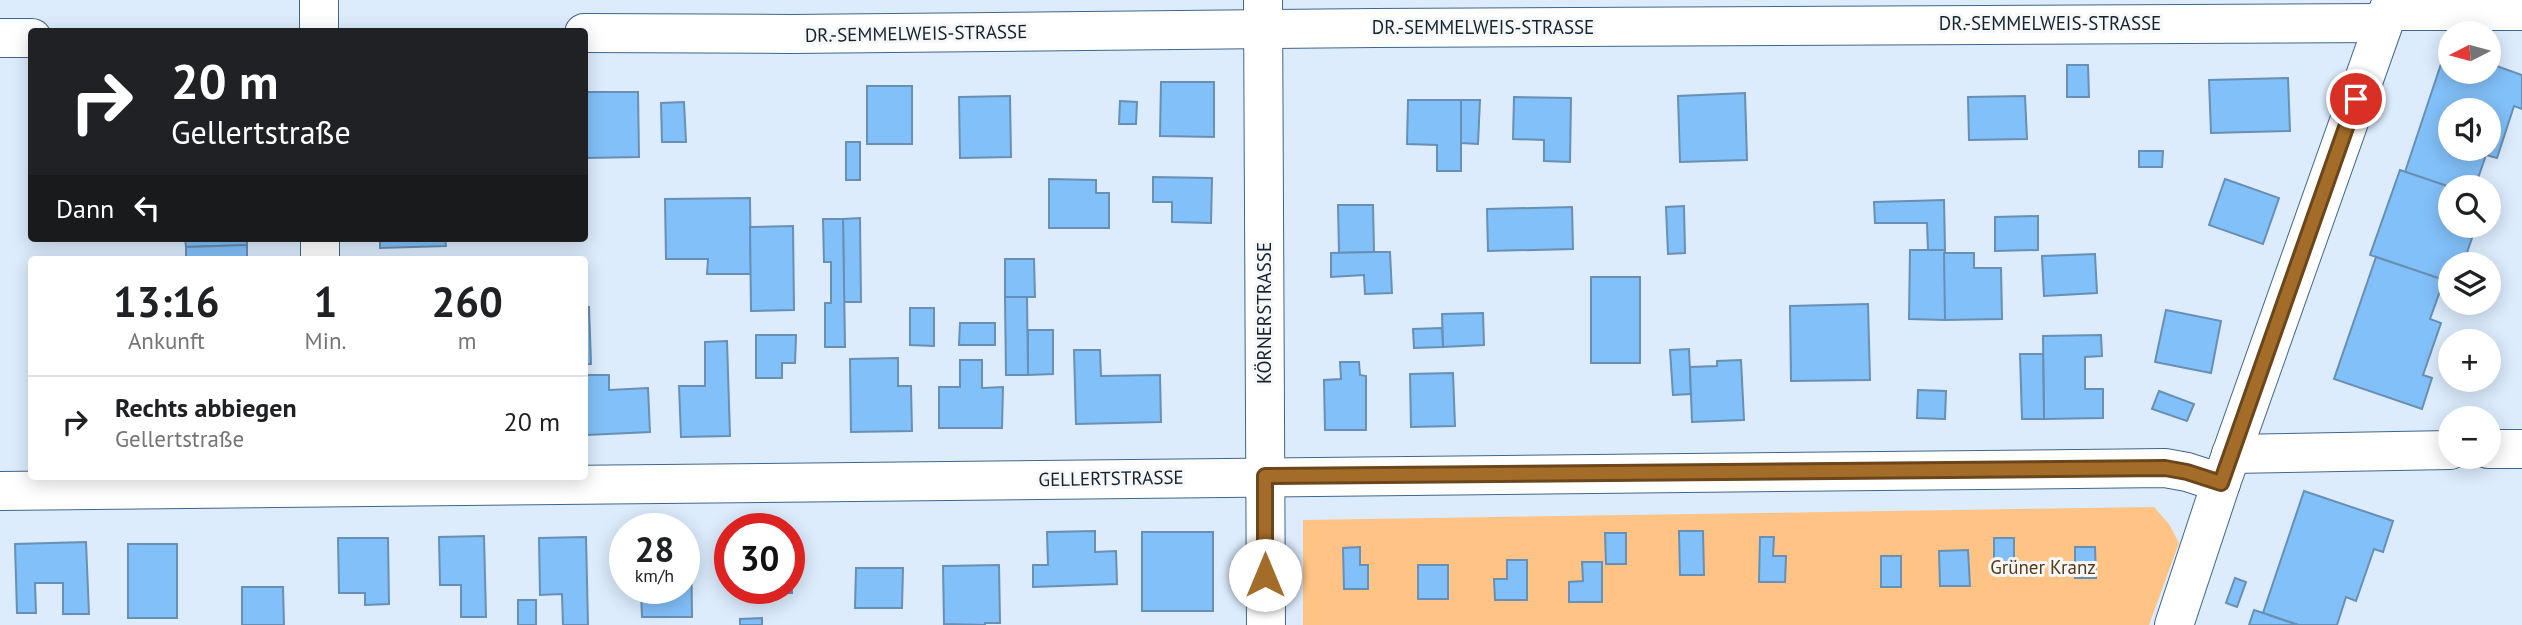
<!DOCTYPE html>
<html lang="de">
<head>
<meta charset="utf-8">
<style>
	:root { --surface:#fff; --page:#f6f6f6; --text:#202124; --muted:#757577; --line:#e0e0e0 }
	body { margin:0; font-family:"PT Sans",sans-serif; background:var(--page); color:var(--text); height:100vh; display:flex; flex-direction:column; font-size:26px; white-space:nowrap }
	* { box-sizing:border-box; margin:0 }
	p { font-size:23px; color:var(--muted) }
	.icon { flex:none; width:38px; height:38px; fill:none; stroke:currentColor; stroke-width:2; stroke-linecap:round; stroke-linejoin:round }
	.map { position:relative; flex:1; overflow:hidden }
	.sheet { position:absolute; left:28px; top:256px; width:560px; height:224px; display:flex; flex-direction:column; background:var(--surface); border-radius:7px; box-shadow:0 4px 18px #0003 }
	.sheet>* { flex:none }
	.guide { position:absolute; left:28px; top:28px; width:560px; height:214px; border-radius:7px; box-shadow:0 4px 18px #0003; background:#202124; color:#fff; overflow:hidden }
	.needle { width:46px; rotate:264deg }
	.tools { position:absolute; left:2438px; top:21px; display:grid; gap:14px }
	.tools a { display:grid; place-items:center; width:63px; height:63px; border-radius:50%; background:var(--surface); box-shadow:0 4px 18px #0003; font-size:35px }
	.speed { position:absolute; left:609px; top:513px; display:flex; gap:14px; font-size:35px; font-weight:700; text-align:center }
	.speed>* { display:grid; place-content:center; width:91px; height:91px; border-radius:50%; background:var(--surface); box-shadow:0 4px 18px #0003; line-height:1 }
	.speed small { font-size:18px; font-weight:400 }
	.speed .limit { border:10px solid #d22; background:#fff; color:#111 }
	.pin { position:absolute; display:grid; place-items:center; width:60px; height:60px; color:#fff; margin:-30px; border:4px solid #fff; border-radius:50%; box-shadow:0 2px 7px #0007 }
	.me { position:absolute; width:77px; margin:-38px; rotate:0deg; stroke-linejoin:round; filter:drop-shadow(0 0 5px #0008) }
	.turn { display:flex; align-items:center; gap:24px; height:147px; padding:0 28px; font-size:32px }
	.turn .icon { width:91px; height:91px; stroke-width:2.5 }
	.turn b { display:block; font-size:49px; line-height:60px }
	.then { display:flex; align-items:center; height:66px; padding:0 28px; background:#0003; gap:14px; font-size:26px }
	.eta { display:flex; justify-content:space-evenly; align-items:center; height:119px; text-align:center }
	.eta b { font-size:42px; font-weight:700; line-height:49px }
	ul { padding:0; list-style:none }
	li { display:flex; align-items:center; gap:21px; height:91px; padding:0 28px; border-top:2px solid var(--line) }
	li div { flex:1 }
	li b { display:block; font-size:26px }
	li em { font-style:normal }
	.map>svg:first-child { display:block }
	.green { fill:#ffc385 }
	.building { fill:#82c0f9; stroke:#688fb4; stroke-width:2; fill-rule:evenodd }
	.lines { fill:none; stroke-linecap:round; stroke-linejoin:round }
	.minor-casing { stroke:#406689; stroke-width:40 }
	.minor { stroke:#fff; stroke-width:38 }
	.route-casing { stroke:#6b461b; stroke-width:18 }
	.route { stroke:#a46c29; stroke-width:12 }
	.labels { text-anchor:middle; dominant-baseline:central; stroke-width:6; stroke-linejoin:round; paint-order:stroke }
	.street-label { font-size:19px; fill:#132332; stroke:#f7f7f7 }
	.park-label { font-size:19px; fill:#563916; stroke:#f7f7f7 }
</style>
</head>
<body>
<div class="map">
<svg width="2522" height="625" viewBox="0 0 2522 625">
	<rect width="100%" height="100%" fill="#dcecfd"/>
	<path class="green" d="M2154 507 2169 524 2179 543 2149 625H1303V520Z"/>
	<g class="building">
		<path d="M2446 49 2450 50V72H2488V63L2522 75V109L2514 106 2497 158 2486 155 2475 187H2450L2405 172ZM2450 110H2488V149H2450Z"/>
		<path d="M2067 65H2088L2089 97H2067Z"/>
		<path d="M2288 78 2290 131 2211 133 2209 80Z"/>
		<path d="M1161 82H1214V137L1160 136Z"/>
		<rect x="867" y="86" width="45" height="58"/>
		<path d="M585 92H638L639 157 586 158Z"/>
		<path d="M1745 93 1747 160 1680 162 1678 96Z"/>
		<path d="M1010 96 1011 157 960 158 959 97Z"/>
		<path d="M2025 96 2027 139 1969 140 1968 97Z"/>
		<path d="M1514 97 1571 98 1570 162 1544 161V140L1513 139Z"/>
		<path d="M1408 100H1461V171H1437V145L1407 144Z"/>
		<path d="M1461 100H1480L1478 144 1461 143Z"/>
		<path d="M1120 101 1137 102 1136 124H1119Z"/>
		<path d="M684 102 686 142H662L661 103Z"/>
		<rect x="846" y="142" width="14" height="38"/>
		<path d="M2139 151H2163L2162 167H2139Z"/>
		<path d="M2400 170 2450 187V226H2471L2467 237 2472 238 2463 264H2450V282L2370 255Z"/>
		<path d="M1153 177 1212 178 1211 223 1172 222V202H1153Z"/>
		<path d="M1049 179 1096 180V193H1109V228H1049Z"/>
		<path d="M2225 179 2279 198 2263 244 2209 225Z"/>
		<path d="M750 198 751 274H707L708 259H666L665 199Z"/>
		<path d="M1944 200 1945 250H1928L1927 223H1875L1874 202Z"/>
		<path d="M1338 205H1373L1374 252 1339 253Z"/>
		<path d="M1684 206 1685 253 1668 254 1666 207Z"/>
		<path d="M1572 207 1573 249 1488 251 1487 209Z"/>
		<path d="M2038 216V250L1995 251V217Z"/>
		<path d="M860 218 861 302H844L843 219Z"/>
		<path d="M823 219H843L845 347H825V303H831V262H824Z"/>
		<path d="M793 226 794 310 751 311 750 227Z"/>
		<path d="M185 238H247V245L186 247Z"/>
		<path d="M380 238H445L446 246 380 248Z"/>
		<path d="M247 245V259H186V247Z"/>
		<path d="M1910 250H1945V320L1909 319Z"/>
		<path d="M1374 252H1390L1392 293 1365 294 1364 275 1331 277V253Z"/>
		<path d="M1944 253H1974V268H2001L2002 319 1945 320Z"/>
		<path d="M2095 254 2097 293 2044 296 2042 256Z"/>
		<path d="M2376 257 2444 280 2430 319 2441 323 2423 375 2432 378 2422 409 2334 379Z"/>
		<path d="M1005 259H1034L1035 297H1005Z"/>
		<rect x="1591" y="277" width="49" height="86"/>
		<path d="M1005 297H1027L1028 375H1006Z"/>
		<path d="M1868 304 1870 380 1791 381 1790 306Z"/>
		<path d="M584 307H589L591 364H584Z"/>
		<path d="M910 308H934V346L910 345Z"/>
		<path d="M2166 310 2221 321 2211 373 2155 362Z"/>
		<path d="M1483 313 1484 345 1443 347 1442 314Z"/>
		<path d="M960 323H995V345H959Z"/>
		<path d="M1442 328 1443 347 1414 348 1413 329Z"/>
		<path d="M1028 330H1053V374L1028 375Z"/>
		<path d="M756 335H796L795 363H782V378H756Z"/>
		<path d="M2101 335 2102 356 2085 357V389H2103V418L2044 419 2043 336Z"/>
		<path d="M727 341 730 436 681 437 679 386H705V342Z"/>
		<path d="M1689 349 1691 394 1673 395 1670 350Z"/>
		<path d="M1074 350H1100L1101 376 1160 375 1161 422 1076 424Z"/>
		<path d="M2020 354H2043L2044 419H2022Z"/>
		<path d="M898 358V386H911L912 431 851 432 850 359Z"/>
		<path d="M960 360H982V388L1003 387 1002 428H939V387H960Z"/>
		<path d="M1741 360 1744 420 1692 422 1690 367 1717 366V361Z"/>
		<path d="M1340 362H1359L1360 375 1366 376V430H1325L1324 380 1341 379Z"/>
		<path d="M1453 373 1455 426 1411 427 1410 374Z"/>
		<path d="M586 375H609V390L648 388 650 432 587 435Z"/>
		<path d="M1918 390 1946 391 1945 419 1917 418Z"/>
		<path d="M2159 391 2194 404 2187 421 2152 409Z"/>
		<path d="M2304 491 2393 521 2383 552 2374 549 2356 601 2346 597 2337 625H2298L2263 613Z"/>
		<path d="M1095 531V552L1116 551 1117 584 1033 587V565H1048L1047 532Z"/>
		<path d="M1679 531H1703L1704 575H1680Z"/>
		<rect x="1142" y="532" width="71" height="79"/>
		<path d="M1605 533H1626V564H1606Z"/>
		<path d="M484 536 486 617H461V585H440L439 537Z"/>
		<path d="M586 537 588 625H563L562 594 540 595 539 538Z"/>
		<path d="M691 537 692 617H642L641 593H632V588H684V538Z"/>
		<path d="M1760 537H1774L1773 556H1786L1785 582H1759Z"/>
		<path d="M338 538H388L389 604 365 605V593H339Z"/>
		<path d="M789 538 792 593 747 594V588H789Z"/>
		<rect x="1994" y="538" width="20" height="31"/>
		<path d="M86 542 89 614H63V583H35L36 613H17L15 544Z"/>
		<rect x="128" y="544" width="49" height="74"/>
		<path d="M1360 547V565H1368V589H1344L1343 548Z"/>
		<path d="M2075 547H2095L2096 578H2075Z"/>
		<path d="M1968 550 1970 586H1940L1939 551Z"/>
		<rect x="1881" y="556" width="20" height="31"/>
		<path d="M1507 560H1527V600H1495L1494 579H1507Z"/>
		<path d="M1582 562H1602V602H1569V582L1583 581Z"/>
		<path d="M999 565 1000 623H985V625L944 624 943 566Z"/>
		<rect x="1418" y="565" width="30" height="34"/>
		<path d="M856 568H903L902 608H855Z"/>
		<path d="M2235 578 2246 582 2237 607 2226 603Z"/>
		<path d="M242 587H283L284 625H242Z"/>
		<rect x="518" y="600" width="18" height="25"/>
		<path d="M2254 610 2263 613 2298 625H2249Z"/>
		<path d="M762 618V625H740V619Z"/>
	</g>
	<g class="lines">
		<defs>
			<g id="minor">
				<path d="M319 0V32"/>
				<path d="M1263 0 1266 625"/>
				<path d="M2388 11H2522"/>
				<path d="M584 33 791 34 1376 28 2382 23"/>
				<path d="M0 38H32"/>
				<path d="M320 259V238"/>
				<path d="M2488 449H2522"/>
				<path d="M2231 454 2450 450"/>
				<path d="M0 491 2165 468 2187 472 2221 483"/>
				<path d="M2174 625 2221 483 2391 3"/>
			</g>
		</defs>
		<use href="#minor" class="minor-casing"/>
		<use href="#minor" class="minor"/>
	</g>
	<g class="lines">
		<defs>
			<path id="route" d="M1265 575V476L2165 468 2187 472 2221 483 2356 99"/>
		</defs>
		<use href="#route" class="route-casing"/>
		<use href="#route" class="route"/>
	</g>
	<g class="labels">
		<g class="street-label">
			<text x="2050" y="23">DR.-SEMMELWEIS-STRASSE</text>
			<text x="1483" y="27">DR.-SEMMELWEIS-STRASSE</text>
			<text transform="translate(916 33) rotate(-1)">DR.-SEMMELWEIS-STRASSE</text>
			<text transform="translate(1264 313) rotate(-90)">KÖRNERSTRASSE</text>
			<text transform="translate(1111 478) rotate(-1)">GELLERTSTRASSE</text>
		</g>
		<g class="park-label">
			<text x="2043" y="567">Grüner Kranz</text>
		</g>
	</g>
</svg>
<div class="tools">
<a><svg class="needle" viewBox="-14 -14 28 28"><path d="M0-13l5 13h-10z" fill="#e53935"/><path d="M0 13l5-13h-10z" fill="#757577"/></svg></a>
<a><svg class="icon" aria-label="sound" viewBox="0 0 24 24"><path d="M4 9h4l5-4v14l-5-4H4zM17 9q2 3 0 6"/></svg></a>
<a><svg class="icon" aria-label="search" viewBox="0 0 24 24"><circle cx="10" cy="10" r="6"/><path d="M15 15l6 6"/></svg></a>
<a><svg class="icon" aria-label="layers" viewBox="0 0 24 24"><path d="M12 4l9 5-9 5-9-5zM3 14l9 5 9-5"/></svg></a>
<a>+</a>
<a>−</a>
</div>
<div class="speed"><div>28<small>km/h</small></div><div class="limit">30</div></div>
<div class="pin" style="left:2356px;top:99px;background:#d93025"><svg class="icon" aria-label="arrive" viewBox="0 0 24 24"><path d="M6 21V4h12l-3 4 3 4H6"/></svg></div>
<svg class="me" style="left:1265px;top:575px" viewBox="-20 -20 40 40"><circle r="19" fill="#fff"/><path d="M0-13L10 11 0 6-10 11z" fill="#a46c29"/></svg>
<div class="guide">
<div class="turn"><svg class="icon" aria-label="right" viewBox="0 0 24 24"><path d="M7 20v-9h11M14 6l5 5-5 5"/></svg><div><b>20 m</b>Gellertstraße</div></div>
<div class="then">Dann<svg class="icon" aria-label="left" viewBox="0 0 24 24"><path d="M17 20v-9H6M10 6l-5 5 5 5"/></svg></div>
</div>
<section class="sheet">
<div class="eta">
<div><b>13:16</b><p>Ankunft</p></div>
<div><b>1</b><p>Min.</p></div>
<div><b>260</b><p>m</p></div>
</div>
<ul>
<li><svg class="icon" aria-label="right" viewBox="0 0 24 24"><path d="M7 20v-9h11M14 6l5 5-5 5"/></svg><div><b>Rechts abbiegen</b><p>Gellertstraße</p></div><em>20 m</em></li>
</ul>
</section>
</div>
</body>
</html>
